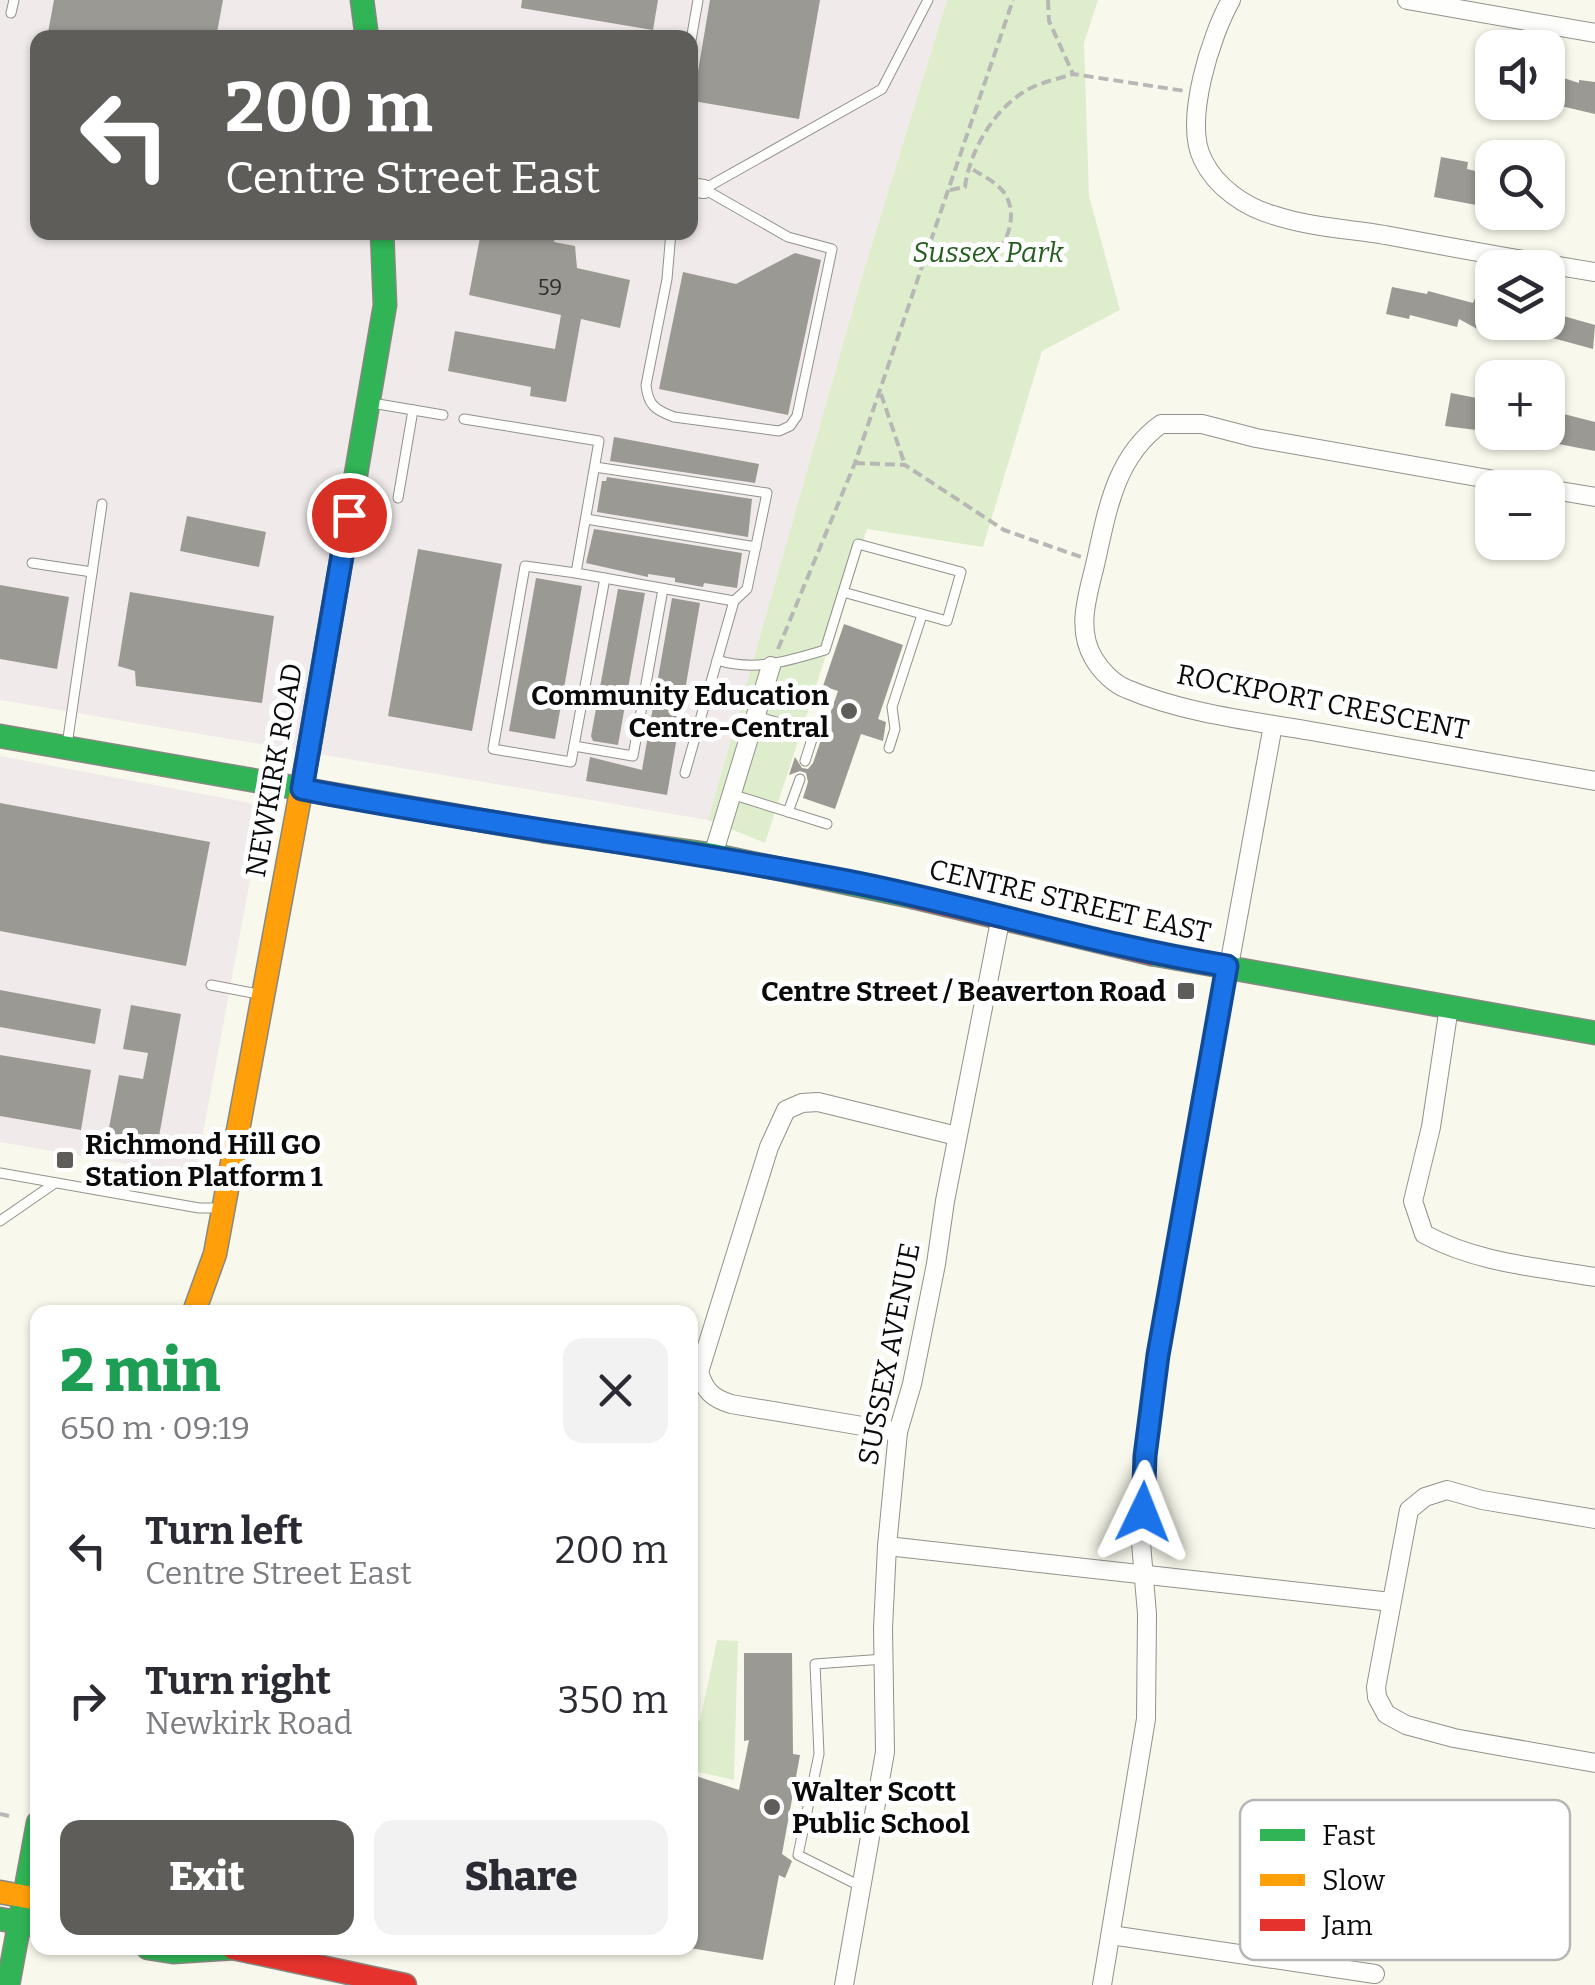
<!DOCTYPE html>
<html lang="en">
<head>
<meta charset="utf-8">
<style>
	:root { --surface:#fff; --page:#f2f2f3; --text:#2b2b33; --muted:#7c7c81; --accent:#5e5d59 }
	body { margin:0; font-family:Bitter,serif; background:var(--page); color:var(--text); height:100vh; display:flex; flex-direction:column; font-size:38px; white-space:nowrap }
	* { box-sizing:border-box; margin:0 }
	p { font-size:32px; color:var(--muted) }
	.icon { flex:none; width:55px; height:55px; fill:none; stroke:currentColor; stroke-width:2; stroke-linecap:round; stroke-linejoin:round }
	.map { position:relative; flex:1; overflow:hidden }
	.sheet { position:absolute; left:30px; top:1305px; width:668px; height:650px; display:flex; flex-direction:column; background:var(--surface); border-radius:20px; box-shadow:0 2px 8px #0004 }
	.sheet>* { flex:none }
	.guide { position:absolute; left:30px; top:30px; width:668px; height:210px; border-radius:20px; box-shadow:0 2px 8px #0004; background:#5e5d59; color:#fff; overflow:hidden }
	.buttons { position:absolute; left:1475px; top:30px; display:grid; gap:20px }
	.buttons a { display:grid; place-items:center; width:90px; height:90px; border-radius:20px; background:var(--surface); box-shadow:0 2px 8px #0004; font-size:50px }
	.pin { position:absolute; display:grid; place-items:center; width:85px; height:85px; color:#fff; margin:-42px; border:5px solid #fff; border-radius:50%; box-shadow:0 2px 10px #0007 }
	.me { position:absolute; width:110px; margin:-55px; rotate:2deg; stroke-linejoin:round; filter:drop-shadow(0 0 8px #0008) }
	.turn { display:flex; align-items:center; gap:35px; height:210px; padding:0 30px; font-size:45px }
	.turn .icon { width:130px; height:130px; stroke-width:2.5 }
	.turn b { display:block; font-size:70px; line-height:85px }
	.round { display:grid; place-items:center; flex:none; width:105px; height:105px; border-radius:20px; background:var(--page) }
	.overview { display:flex; align-items:center; justify-content:space-between; height:170px; padding:0 30px }
	h1 { font-size:60px; font-weight:800; line-height:75px; color:#1e9e55 }
	.cta { display:flex; gap:20px; margin-top:auto; padding:20px 30px }
	.cta a { flex:1; height:115px; border-radius:20px; background:var(--accent); color:#fff; font-size:40px; font-weight:800; line-height:115px; text-align:center }
	.cta a+a { background:var(--page); color:var(--text) }
	ul { padding:0; list-style:none }
	li { display:flex; align-items:center; gap:30px; height:150px; padding:0 30px }
	li div { flex:1 }
	li b { display:block; font-size:38px }
	li em { font-style:normal }
	.map>svg:first-child { display:block }
	.industrial { fill:#f0eaea; fill-rule:evenodd }
	.green { fill:#deeecd }
	.building { fill:#9b9993 }
	.lines { fill:none; stroke-linecap:round; stroke-linejoin:round }
	.lane-casing { stroke:#92918c; stroke-width:11 }
	.street-casing { stroke:#92918c; stroke-width:20 }
	.fast-casing { stroke:#888882; stroke-width:25 }
	.slow-casing { stroke:#888882; stroke-width:25 }
	.jam-casing { stroke:#888882; stroke-width:25 }
	.path { stroke:#b7b7b5; stroke-width:4; stroke-dasharray:10 5; stroke-linecap:butt }
	.lane { stroke:#fefefc; stroke-width:9 }
	.street { stroke:#fefefc; stroke-width:18 }
	.fast { stroke:#30b455; stroke-width:22 }
	.slow { stroke:#ff9f0a; stroke-width:22 }
	.jam { stroke:#e5322d; stroke-width:22 }
	.route-casing { stroke:#114b97; stroke-width:25 }
	.route { stroke:#1a73e8; stroke-width:18 }
	.poi-dot { fill:#5e5d59; stroke:#fff; stroke-width:4 }
	.labels { text-anchor:middle; dominant-baseline:central; stroke-width:10; stroke-linejoin:round; paint-order:stroke }
	.number-label { font-size:22px; fill:#2e2e2c }
	.park-label { font-size:28px; font-style:italic; fill:#245d1e; stroke:#fff }
	.poi-label { font-size:28px; font-weight:bold; fill:#0a0a0a; stroke:#fff; text-anchor:end }
	.street-label { font-size:28px; fill:#0a0a0a; stroke:#fff }
	.key { fill:#fff; stroke:#b6b6b6; stroke-width:2.5 }
	.key-label { font-size:28px; fill:#0a0a0a }
</style>
</head>
<body>
<div class="map">
<svg width="1595" height="1985" viewBox="0 0 1595 1985">
	<rect width="100%" height="100%" fill="#f9f8ec"/>
	<g class="industrial">
		<path d="M0 0H947L861 280 708 820 0 700ZM38 38H690V232H38Z"/>
		<path d="M0 756 251 803 262 816 195 1176 0 1142Z"/>
	</g>
	<g class="green">
		<path d="M947 0H1098L1084 43 1089 196 1120 310 1042 351 983 547 867 529 765 843 708 820 861 280Z"/>
		<path d="M717 1640 738 1641 734 1780 694 1771 690 1780V1719L700 1721Z"/>
	</g>
	<g class="building">
		<path d="M54 0H223L216 38H47Z"/>
		<path d="M522 0H658L653 30 521 8Z"/>
		<path d="M710 0H820L799 119 693 101Z"/>
		<path d="M1548 73 1579 83V80L1595 82V114L1548 103Z"/>
		<path d="M1441 157 1468 162 1467 169 1492 175V208L1434 197Z"/>
		<path d="M481 232H556L554 242 575 246 577 268 630 280 620 328 581 319 566 402 530 396 531 387 448 371 455 331 555 349 561 315 469 295Z"/>
		<path d="M795 253 821 260 788 415 659 389 683 272 736 284Z"/>
		<path d="M1392 287 1427 294 1428 291 1473 303 1475 298 1492 307V337L1459 319 1457 327 1410 315 1409 319 1386 314Z"/>
		<path d="M1553 313 1595 325 1593 349 1538 334V337L1495 331 1496 322H1550Z"/>
		<path d="M1451 393 1492 401V432L1445 426Z"/>
		<path d="M1548 410 1595 422V451L1548 442Z"/>
		<path d="M614 437 759 464 755 483 610 461Z"/>
		<path d="M607 477 752 499 748 537 597 512 602 481H606Z"/>
		<path d="M187 516 266 532 259 567 180 551Z"/>
		<path d="M594 529 742 553 737 588 704 583 703 587 675 582V578L648 574V577L586 563Z"/>
		<path d="M418 549 502 564 472 731 388 716Z"/>
		<path d="M536 578 582 586 555 739 509 731Z"/>
		<path d="M0 585 69 597 57 669 0 659Z"/>
		<path d="M618 589 645 593 618 745 593 741 591 736Z"/>
		<path d="M130 592 274 616 262 703 136 686 135 671 118 666Z"/>
		<path d="M672 598 700 603 667 795 586 781 590 757 642 770Z"/>
		<path d="M844 624 903 645 878 719 886 722 883 741 861 734 835 809 803 798 808 782 806 773 800 771 789 775 795 757 802 768 808 769 813 763 838 691 823 686Z"/>
		<path d="M0 803 210 842 186 966 0 931Z"/>
		<path d="M0 990 101 1009 95 1044 0 1027Z"/>
		<path d="M131 1005 181 1014 158 1142 108 1133 119 1075 143 1079 148 1053 123 1049Z"/>
		<path d="M0 1055 91 1070 81 1130 0 1116Z"/>
		<path d="M744 1653H792L793 1754 800 1755 782 1854 792 1861 785 1878 779 1875 763 1960 690 1948V1794L696 1776 739 1790 749 1740 744 1741Z"/>
	</g>
	<g class="lines">
		<defs>
			<g id="lane">
				<path d="M11 13 14 0"/>
				<path d="M690 46 698 0"/>
				<path d="M704 189 882 89 928 0"/>
				<path d="M671 232 667 279 646 385C648 405 655 410 674 417L779 431 790 426 797 416 832 249 788 237 704 189"/>
				<path d="M372 403 443 415"/>
				<path d="M464 419 599 441 576 573 734 601 747 589 767 493 595 467"/>
				<path d="M398 498 413 410"/>
				<path d="M586 519 756 547"/>
				<path d="M32 563 92 572"/>
				<path d="M576 573 525 566 493 749 571 762 605 578"/>
				<path d="M717 660C756 672 787 661 825 650L858 544 961 572 947 621 843 592"/>
				<path d="M755 716 814 733 805 761"/>
				<path d="M67 745 102 504"/>
				<path d="M574 746 633 756 663 589"/>
				<path d="M889 748 895 729 892 707 922 615"/>
				<path d="M685 773 734 601"/>
				<path d="M731 794 827 824"/>
				<path d="M788 812 800 779"/>
				<path d="M211 985 263 995"/>
				<path d="M0 1173 199 1208H220"/>
				<path d="M0 1221 55 1183"/>
				<path d="M860 1886 798 1855 819 1754 815 1664 884 1659"/>
			</g>
			<g id="street">
				<path d="M1231 0C1211 35 1183 122 1203 160 1216 187 1245 207 1273 215 1309 227 1348 229 1385 235 1455 248 1525 261 1595 272"/>
				<path d="M1407 0 1595 33"/>
				<path d="M690 187 704 189"/>
				<path d="M1540 488 1256 438 1202 424H1161C1117 456 1108 506 1097 556 1090 590 1074 626 1094 659 1101 671 1114 684 1127 689 1183 713 1252 721 1311 731 1406 748 1500 764 1595 781"/>
				<path d="M1548 489 1595 497"/>
				<path d="M713 855 771 666"/>
				<path d="M1449 1007 1431 1127 1413 1201 1424 1234C1477 1263 1536 1267 1595 1277"/>
				<path d="M898 1432 731 1404C712 1398 705 1391 699 1372L769 1147 786 1110 802 1103 818 1102 957 1136"/>
				<path d="M1595 1519 1482 1500 1447 1490 1425 1497 1409 1510 1376 1687 1377 1697 1386 1714 1406 1725 1454 1738 1595 1763"/>
				<path d="M887 1546 1391 1602"/>
				<path d="M1111 1935 1375 1974"/>
				<path d="M844 1985 885 1752 883 1628 887 1546 898 1432 912 1384 936 1264 945 1201 1001 916"/>
				<path d="M1102 1985 1146 1719 1147 1614 1141 1543 1145 1456 1158 1355 1273 725"/>
			</g>
			<g id="fast">
				<path d="M362 0 367 38"/>
				<path d="M0 736 543 831 713 855 913 897"/>
				<path d="M309 748 385 305 382 232"/>
				<path d="M1152 954 1595 1033"/>
				<path d="M0 1919 38 1926"/>
				<path d="M148 1948 173 1952 234 1948"/>
				<path d="M8 1985 38 1823"/>
			</g>
			<g id="slow">
				<path d="M194 1312 215 1254 309 748"/>
				<path d="M0 1892 38 1899"/>
			</g>
			<g id="jam">
				<path d="M913 897 1152 954"/>
				<path d="M233 1948 405 1985"/>
			</g>
		</defs>
		<use href="#lane" class="lane-casing"/>
		<use href="#street" class="street-casing"/>
		<use href="#fast" class="fast-casing"/>
		<use href="#slow" class="slow-casing"/>
		<use href="#jam" class="jam-casing"/>
		<g class="path">
			<path d="M1048 0 1049 21 1073 74 1185 91"/>
			<path d="M950 190 965 187C970 148 998 102 1035 86 1047 81 1061 78 1073 74"/>
			<path d="M929 253C942 256 961 264 975 263 1006 260 1023 211 1001 189 993 180 979 174 969 167"/>
			<path d="M881 394 905 465"/>
			<path d="M855 463 905 465 1004 530 1081 557"/>
			<path d="M778 649 855 463 1013 0"/>
			<path d="M0 1814 9 1816"/>
		</g>
		<use href="#lane" class="lane"/>
		<use href="#street" class="street"/>
		<use href="#fast" class="fast"/>
		<use href="#slow" class="slow"/>
		<use href="#jam" class="jam"/>
	</g>
	<g class="lines">
		<defs>
			<path id="route" d="M349 515 302 789C487 825 673 847 857 883 981 908 1102 946 1227 966L1158 1355 1145 1456 1143 1512"/>
		</defs>
		<use href="#route" class="route-casing"/>
		<use href="#route" class="route"/>
	</g>
	<g class="poi-dot">
		<circle cx="849" cy="711" r="10"/>
		<rect x="1176" y="981" width="20" height="20" rx="5"/>
		<rect x="55" y="1150" width="20" height="20" rx="5"/>
		<circle cx="772" cy="1807" r="10"/>
	</g>
	<g class="labels">
		<g class="number-label">
			<text x="550" y="287">59</text>
		</g>
		<g class="park-label">
			<text x="988" y="252">Sussex Park</text>
		</g>
		<g class="poi-label">
			<text x="829" y="695">Community Education<tspan x="829" dy="32">Centre-Central</tspan></text>
			<text x="1166" y="991">Centre Street / Beaverton Road</text>
			<text x="85" y="1144" text-anchor="start">Richmond Hill GO<tspan x="85" dy="32">Station Platform 1</tspan></text>
			<text x="792" y="1791" text-anchor="start">Walter Scott<tspan x="792" dy="32">Public School</tspan></text>
		</g>
		<g class="street-label">
			<text transform="translate(1323 702) rotate(11)">ROCKPORT CRESCENT</text>
			<text transform="translate(274 770) rotate(-80)">NEWKIRK ROAD</text>
			<text transform="translate(1070 901) rotate(13)">CENTRE STREET EAST</text>
			<text transform="translate(889 1354) rotate(-79)">SUSSEX AVENUE</text>
		</g>
	</g>
	<rect x="1240" y="1800" width="330" height="160" rx="15" class="key"/>
	<rect x="1260" y="1829" width="45" height="12" fill="#30b455"/>
	<rect x="1260" y="1874" width="45" height="12" fill="#ff9f0a"/>
	<rect x="1260" y="1919" width="45" height="12" fill="#e5322d"/>
	<g class="key-label">
		<text x="1322" y="1845">Fast</text>
		<text x="1322" y="1890">Slow</text>
		<text x="1322" y="1935">Jam</text>
	</g>
</svg>
<div class="buttons">
<a><svg class="icon" aria-label="sound" viewBox="0 0 24 24"><path d="M4 9h4l5-4v14l-5-4H4zM17 9q2 3 0 6"/></svg></a>
<a><svg class="icon" aria-label="search" viewBox="0 0 24 24"><circle cx="10" cy="10" r="6"/><path d="M15 15l6 6"/></svg></a>
<a><svg class="icon" aria-label="layers" viewBox="0 0 24 24"><path d="M12 4l9 5-9 5-9-5zM3 14l9 5 9-5"/></svg></a>
<a>+</a>
<a>−</a>
</div>
<div class="pin" style="left:349px;top:515px;background:#d93025"><svg class="icon" aria-label="arrive" viewBox="0 0 24 24"><path d="M6 21V4h12l-3 4 3 4H6"/></svg></div>
<svg class="me" style="left:1143px;top:1512px" viewBox="-20 -20 40 40"><path d="M0-17L14 15 0 8-14 15z" fill="#1a73e8" stroke="#fff" stroke-width="4"/></svg>
<div class="guide">
<div class="turn"><svg class="icon" aria-label="left" viewBox="0 0 24 24"><path d="M17 20v-9H6M10 6l-5 5 5 5"/></svg><div><b>200 m</b>Centre Street East</div></div>
</div>
<section class="sheet">
<div class="overview"><div><h1>2 min</h1><p>650 m · 09:19</p></div><a class="round"><svg class="icon" aria-label="close" viewBox="0 0 24 24"><path d="M6 6l12 12M18 6L6 18"/></svg></a></div>
<ul>
<li><svg class="icon" aria-label="left" viewBox="0 0 24 24"><path d="M17 20v-9H6M10 6l-5 5 5 5"/></svg><div><b>Turn left</b><p>Centre Street East</p></div><em>200 m</em></li>
<li><svg class="icon" aria-label="right" viewBox="0 0 24 24"><path d="M7 20v-9h11M14 6l5 5-5 5"/></svg><div><b>Turn right</b><p>Newkirk Road</p></div><em>350 m</em></li>
</ul>
<div class="cta"><a>Exit</a><a>Share</a></div>
</section>
</div>
</body>
</html>
